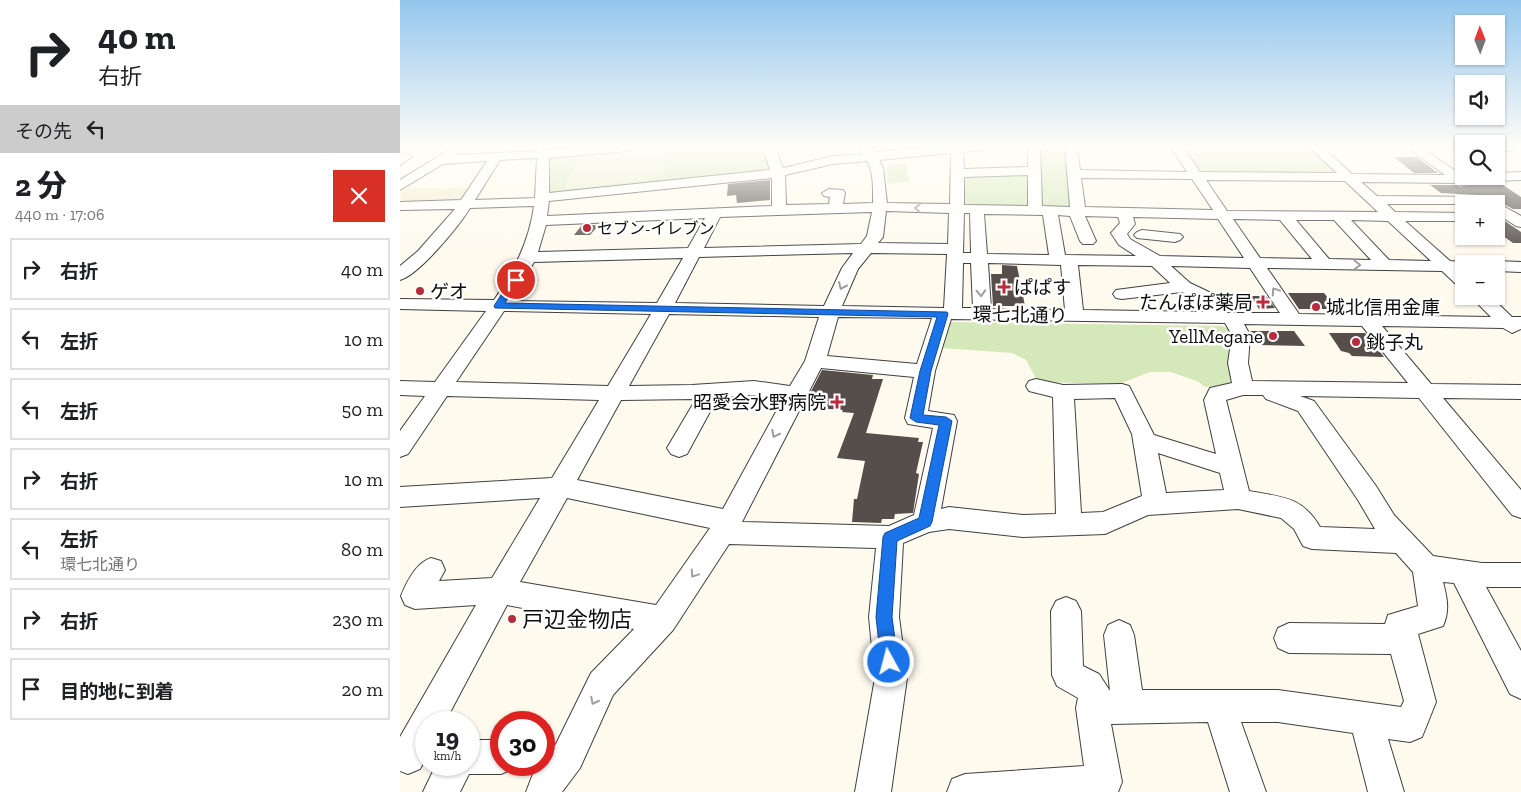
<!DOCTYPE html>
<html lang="ja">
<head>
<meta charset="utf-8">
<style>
	:root { --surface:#fff; --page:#f6f6f6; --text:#202124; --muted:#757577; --line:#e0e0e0 }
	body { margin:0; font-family:"Zilla Slab","Noto Sans JP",serif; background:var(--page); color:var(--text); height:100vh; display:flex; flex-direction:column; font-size:19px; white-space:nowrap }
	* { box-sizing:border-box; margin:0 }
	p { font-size:16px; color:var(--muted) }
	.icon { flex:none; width:28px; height:28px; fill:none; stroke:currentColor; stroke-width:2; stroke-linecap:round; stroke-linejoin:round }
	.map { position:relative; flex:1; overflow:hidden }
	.panel { display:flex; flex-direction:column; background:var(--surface); width:400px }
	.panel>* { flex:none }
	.hud { background:#fff; color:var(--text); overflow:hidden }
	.needle { width:32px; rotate:359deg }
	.tools { position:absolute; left:1055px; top:15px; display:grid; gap:10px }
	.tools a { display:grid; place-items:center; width:50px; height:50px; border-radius:0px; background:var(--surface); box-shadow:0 1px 4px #0004; font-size:25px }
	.speed { position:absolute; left:15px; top:711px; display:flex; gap:10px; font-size:25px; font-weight:700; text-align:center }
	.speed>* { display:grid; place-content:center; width:65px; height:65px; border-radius:50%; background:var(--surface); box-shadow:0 1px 4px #0004; line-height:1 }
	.speed small { font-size:12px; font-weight:400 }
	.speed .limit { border:8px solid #d22; background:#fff; color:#111 }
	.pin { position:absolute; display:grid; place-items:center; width:42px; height:42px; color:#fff; margin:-21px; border:2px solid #fff; border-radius:50%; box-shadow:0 1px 5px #0007 }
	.me { position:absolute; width:55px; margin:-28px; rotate:353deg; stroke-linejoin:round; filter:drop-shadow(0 0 4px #0008) }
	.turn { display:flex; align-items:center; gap:18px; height:105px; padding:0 15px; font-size:22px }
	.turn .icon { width:65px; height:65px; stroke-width:2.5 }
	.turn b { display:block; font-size:35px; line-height:42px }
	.then { display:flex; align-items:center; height:48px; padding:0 15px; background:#0003; gap:10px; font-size:19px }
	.round { display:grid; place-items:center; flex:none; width:52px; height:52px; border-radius:0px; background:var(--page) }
	.summary { display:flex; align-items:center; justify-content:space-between; height:85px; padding:0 15px }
	h1 { font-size:30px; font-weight:800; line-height:38px }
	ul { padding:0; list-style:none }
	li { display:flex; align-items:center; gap:15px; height:62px; margin:0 10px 8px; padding:0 5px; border:2px solid var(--line); border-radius:0px }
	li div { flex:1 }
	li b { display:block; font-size:19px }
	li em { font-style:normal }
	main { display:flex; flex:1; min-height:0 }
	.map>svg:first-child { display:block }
	.farmland { fill:#f3edcf }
	.green { fill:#d5e8b9 }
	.pitch { fill:#e6efcb }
	.building { fill:#564e4a }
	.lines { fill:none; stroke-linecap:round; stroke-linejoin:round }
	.minor-casing { stroke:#404040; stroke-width:2 }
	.minor { fill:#fff; fill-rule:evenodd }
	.oneway { stroke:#9e9e9e }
	.route { fill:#1a73e8; stroke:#114b97 }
	.poi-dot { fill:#b92a3d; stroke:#fff; stroke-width:2 }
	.labels { text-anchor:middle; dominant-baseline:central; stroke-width:5; stroke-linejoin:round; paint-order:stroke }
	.far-poi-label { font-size:16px; fill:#0d0d0d; stroke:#fff; text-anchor:start }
	.poi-label { font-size:19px; fill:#0d0d0d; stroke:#fff; text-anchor:start }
	.street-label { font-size:19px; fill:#0d0d0d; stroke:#fff }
	.near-poi-label { font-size:22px; fill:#0d0d0d; stroke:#fff; text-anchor:start }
</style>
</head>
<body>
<main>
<section class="panel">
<div class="hud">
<div class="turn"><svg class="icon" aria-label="right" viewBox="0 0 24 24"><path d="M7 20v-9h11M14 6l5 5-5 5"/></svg><div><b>40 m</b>右折</div></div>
<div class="then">その先<svg class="icon" aria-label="left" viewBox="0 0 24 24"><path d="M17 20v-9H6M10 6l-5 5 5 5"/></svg></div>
</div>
<div class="summary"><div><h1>2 分</h1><p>440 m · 17:06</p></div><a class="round" style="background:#d93025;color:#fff"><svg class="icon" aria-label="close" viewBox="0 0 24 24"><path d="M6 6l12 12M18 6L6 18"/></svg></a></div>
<ul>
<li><svg class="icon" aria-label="right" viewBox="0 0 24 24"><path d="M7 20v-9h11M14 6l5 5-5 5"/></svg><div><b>右折</b></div><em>40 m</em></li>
<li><svg class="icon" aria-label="left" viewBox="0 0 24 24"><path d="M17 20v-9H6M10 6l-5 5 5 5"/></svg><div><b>左折</b></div><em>10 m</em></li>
<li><svg class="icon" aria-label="left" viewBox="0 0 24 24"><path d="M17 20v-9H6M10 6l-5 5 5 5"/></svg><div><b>左折</b></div><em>50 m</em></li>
<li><svg class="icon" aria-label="right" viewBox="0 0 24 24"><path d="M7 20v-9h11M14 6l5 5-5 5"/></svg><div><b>右折</b></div><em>10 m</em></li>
<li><svg class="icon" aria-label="left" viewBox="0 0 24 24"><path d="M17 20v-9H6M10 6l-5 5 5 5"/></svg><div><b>左折</b><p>環七北通り</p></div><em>80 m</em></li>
<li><svg class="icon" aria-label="right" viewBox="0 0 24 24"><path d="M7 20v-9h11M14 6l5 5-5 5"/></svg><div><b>右折</b></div><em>230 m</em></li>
<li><svg class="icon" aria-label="arrive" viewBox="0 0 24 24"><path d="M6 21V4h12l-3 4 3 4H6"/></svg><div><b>目的地に到着</b></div><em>20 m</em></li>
</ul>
</section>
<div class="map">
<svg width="1121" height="792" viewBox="0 0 1121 792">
	<rect width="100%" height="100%" fill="#fefaee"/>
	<path class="farmland" d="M71 188 63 200 0 203 2 189Z"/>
	<g class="green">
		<path d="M247 147H366L373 172 147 196 149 158 155 155Z"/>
		<path d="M637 147H667L673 208 637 207Z"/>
		<path d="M779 147H912L941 175 800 173Z"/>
		<path d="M500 163 506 164 509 181 488 184 486 168 489 167 488 164Z"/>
		<path d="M629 173V207H564L561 176Z"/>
		<path d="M549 322 822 326 833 330 837 385 805 387 799 382 771 372H750L719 384 638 382 626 360 612 353 542 348Z"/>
	</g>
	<path class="pitch" d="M267 147 269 149 265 171 258 176 247 180 172 189 166 188 165 185 178 158 186 155Z"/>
	<g class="building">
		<path d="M994 157H1017L1038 173H1014Z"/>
		<path d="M370 180V200L337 203 336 195 327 196 328 184Z"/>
		<path d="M1100 183 1121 197V209H1113L1098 201 1095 196 1041 193 1030 185H1056L1061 187 1068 184Z"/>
		<path d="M1096 215 1121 232V243H1113L1096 231Z"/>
		<path d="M182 225H199L190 235H174Z"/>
		<path d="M602 265 617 266 625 306H593L591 274H602Z"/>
		<path d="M888 293H924L937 309H899Z"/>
		<path d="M851 296H866L875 308 859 309Z"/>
		<path d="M850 331H894L905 346 858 345Z"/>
		<path d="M929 333H965L984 357 952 356 949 353 941 351Z"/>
		<path d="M422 370 473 375 472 379H483L466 433 519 438 518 442H523L516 473 519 474 513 513 495 514 494 519H482L481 523 452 522 454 499H457L465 461 437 458 454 413 442 412 443 410 403 407Z"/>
	</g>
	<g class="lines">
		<defs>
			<g id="minor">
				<path d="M137 147H149V150L192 147H232L226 151 149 158V193L370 170 363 147H375L383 168 433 156 463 154 460 147H472L475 152 542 147H583L581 150 563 152 564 169 628 167V147H640L642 206 670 207 665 147H677L680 170 787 172 771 147H783L800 172 937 173 909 147H922L952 174 1045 175 1007 147H1020L1060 174H1064V176H1096V173L1121 172V180L1068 182 1062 185 1056 183 961 182 977 196 1090 197 1095 198 1096 202 1121 216V227L1116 226 1096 213V204H987L995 212 1064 213V221H1005L1050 261 1070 263 1071 264H1064V271H1062L1064 273V287L1058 286 1042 271 867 268 899 314 1091 317 1070 296H1090L1112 317H1121V329L1112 333 1103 328 982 326 1031 384 1121 385V399L1043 398 1121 490V518L1112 515 1019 398 900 396 914 401 976 486 994 515 1033 556 1082 563H1121V587H1086L1121 651V699L1110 694 1054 583 1043 582C1047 597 1050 611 1043 626L1018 634 1036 702 1022 737 1010 742 988 739 1004 792H968L953 733 878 722H841L866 792H830L808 722 711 724 722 782 718 792H547L552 779 565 774 684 766 676 708 678 698 657 686 652 675 651 611 656 601 666 597 676 601 681 611 683 666 699 674 710 691 704 635 708 625 719 620 730 625 734 635 742 690H878L1001 707 1004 701 991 654 889 653 878 648 874 638 878 628 889 623 985 624 988 615 1018 606 1013 572 996 553 912 549 903 546 894 529 881 518 838 509 748 515 705 534 623 537 549 529 529 532 503 543 499 617 507 678 491 792H455L475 678 469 617 476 548 329 544 273 630 213 695 180 768 162 792H126L136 766 144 765V758L156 744 191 673 234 629 107 605 45 722H26V758L20 769 8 774 0 771V737L76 605 15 609 5 605 1 596C7 581 16 563 31 558L41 561 45 570 39 581 92 578 140 498 0 507V487L152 478 199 400 47 396 8 454 0 457V431L25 396 0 395V381L35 382 86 311 0 309V299L94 300C114 271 129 242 134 206L70 208C59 226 19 275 0 280V266L18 251 55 209 0 210V202L61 200 87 161 43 164 0 190V180L52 148 58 152 55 155 137 151ZM551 153 550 204 487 203 483 168 479 160ZM137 158 135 198 75 200 100 160ZM467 161C474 174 473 188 473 203L443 204 445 193 443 190 429 189 422 193 424 196 430 197 429 204 386 205 385 175 433 164ZM628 175V206L564 205V177ZM372 178V206L147 216 149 201ZM681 178 792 179 813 210 685 207ZM806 180 945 181 978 212 827 211ZM486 211 549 213 548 244 478 243 483 237ZM472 212 467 236 461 244 304 248 320 217ZM564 213H570L571 253H563ZM584 214 643 215 649 255 587 254ZM658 215 670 216 680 241 683 244H693L696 241 685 216 718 217 720 223 711 233 719 245 736 256 665 255ZM733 217 818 219 844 258 760 256 730 239 727 234 735 224ZM305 218 288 248 138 252 146 225ZM833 219 880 220 912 259 860 258ZM896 220H934L971 260 929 259ZM951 220 988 221 1031 261 989 260ZM453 253 442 268 424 306 275 303 299 257ZM471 253 547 254 544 308 442 306 458 269ZM283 258 257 303 111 301 134 262ZM563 263H571L573 308H562ZM588 263 661 265 665 310 591 309ZM678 265 752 266 770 283 716 290 713 294 716 298 722 299 782 292 799 301 808 312 683 310ZM771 266 850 268 880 313H827L811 293 790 283ZM104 311 251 314 208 386 56 382ZM269 314 419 317 405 361 390 386 354 381 292 385 229 386ZM438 317 532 318 517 364 427 356ZM551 319 825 323 832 335 828 363 832 383 810 388 804 400 816 454 754 435 729 386 722 384 663 385 636 379 629 381 626 386 629 391 653 397 656 514 623 515 549 507 541 509 557 421 554 415 528 411 535 371ZM844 324 962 326 1008 383 852 381 848 363 850 335ZM421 368 514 377 505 418 508 424 533 428 514 515 489 526 342 522ZM354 395 383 399 323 509 177 480 221 400 296 399 267 448 271 454 279 457 287 454 318 397ZM843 395H863L866 399 898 411 958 500 975 529 920 527C902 496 881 497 849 491L826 400ZM715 398 732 434 742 496 703 512 681 513 674 399ZM758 453 820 473 824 490 766 493ZM167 498 310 528 256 605 120 582Z"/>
				<path d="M1052 147H1064V151L1054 150Z"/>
				<path d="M1096 147H1119L1113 151H1096Z"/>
				<path d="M6 153 12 157 0 165V155Z"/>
				<path d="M742 230 780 234 783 237 780 240 775 242 737 238 734 235 737 232Z"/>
				<path d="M1096 261 1121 262V272L1096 271V264H1089Z"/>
				<path d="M69 740H101V765H115L113 769 101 774H69L60 792H23L36 765H69Z"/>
			</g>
		</defs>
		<use href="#minor" class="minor-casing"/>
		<use href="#minor" class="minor"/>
	</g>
	<defs><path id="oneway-chevron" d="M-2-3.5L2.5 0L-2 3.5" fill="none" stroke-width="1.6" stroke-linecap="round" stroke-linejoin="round" transform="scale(1.25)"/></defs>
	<g class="oneway">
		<use href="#oneway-chevron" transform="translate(518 208) rotate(-178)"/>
		<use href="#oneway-chevron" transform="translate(957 265) rotate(1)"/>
		<use href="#oneway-chevron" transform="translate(442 286) rotate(114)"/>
		<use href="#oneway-chevron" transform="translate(875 291) rotate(-124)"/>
		<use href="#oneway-chevron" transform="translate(581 293) rotate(87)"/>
		<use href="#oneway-chevron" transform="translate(375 434) rotate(117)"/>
		<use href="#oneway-chevron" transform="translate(294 574) rotate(124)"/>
		<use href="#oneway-chevron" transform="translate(194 701) rotate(117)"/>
	</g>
	<linearGradient id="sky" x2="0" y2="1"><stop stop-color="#93c6ed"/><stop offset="0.57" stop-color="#fffdf7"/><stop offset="1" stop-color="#fffdf7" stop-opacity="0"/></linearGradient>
	<rect width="1121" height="257" fill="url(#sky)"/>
	<path class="route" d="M112 278H116L120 280 105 303 547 312 548 314 531 371 523 415 546 417 552 421 532 522 530 526 497 541 492 617 498 662 495 668 489 671 483 668 481 662 476 617 483 537 485 533 519 518 539 425 516 422 510 418 520 371 537 317 95 308 94 306Z"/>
	<g class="poi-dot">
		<circle cx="187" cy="228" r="5"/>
		<path d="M601.5 279.5h5v5h5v5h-5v5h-5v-5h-5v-5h5z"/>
		<circle cx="20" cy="291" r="5"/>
		<path d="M860.5 294.5h5v5h5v5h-5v5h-5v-5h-5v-5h5z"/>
		<circle cx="916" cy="307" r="5"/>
		<circle cx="873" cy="336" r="5"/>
		<circle cx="956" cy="342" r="5"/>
		<path d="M434.5 394.5h5v5h5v5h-5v5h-5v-5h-5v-5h5z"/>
		<circle cx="112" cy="619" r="5"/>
	</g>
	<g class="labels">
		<g class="far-poi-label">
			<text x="197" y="228">セブン-イレブン</text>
		</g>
		<g class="poi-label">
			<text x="614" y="287">ぱぱす</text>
			<text x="30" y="291">ゲオ</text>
			<text x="853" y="302" text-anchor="end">たんぽぽ薬局</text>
			<text x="926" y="307">城北信用金庫</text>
			<text x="863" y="336" text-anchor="end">YellMegane</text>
			<text x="966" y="342">銚子丸</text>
			<text x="426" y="402" text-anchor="end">昭愛会水野病院</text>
		</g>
		<g class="street-label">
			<text transform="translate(620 315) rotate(1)">環七北通り</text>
		</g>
		<g class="near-poi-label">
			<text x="122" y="619">戸辺金物店</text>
		</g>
	</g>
</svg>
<div class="tools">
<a><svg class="needle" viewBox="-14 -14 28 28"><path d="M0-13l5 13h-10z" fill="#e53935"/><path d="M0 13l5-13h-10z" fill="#757577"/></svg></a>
<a><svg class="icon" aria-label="sound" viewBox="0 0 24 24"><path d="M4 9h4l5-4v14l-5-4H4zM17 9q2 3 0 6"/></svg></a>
<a><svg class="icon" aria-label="search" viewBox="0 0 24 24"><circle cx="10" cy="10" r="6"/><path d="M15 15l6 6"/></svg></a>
<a>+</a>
<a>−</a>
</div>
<div class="speed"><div>19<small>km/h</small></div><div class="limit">30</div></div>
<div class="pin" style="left:116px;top:280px;background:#d93025"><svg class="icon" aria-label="arrive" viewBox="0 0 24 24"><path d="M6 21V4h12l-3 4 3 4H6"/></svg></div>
<svg class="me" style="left:489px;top:662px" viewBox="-20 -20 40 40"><circle r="17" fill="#1a73e8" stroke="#fff" stroke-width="3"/><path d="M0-11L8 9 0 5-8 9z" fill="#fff"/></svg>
</div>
</main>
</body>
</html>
